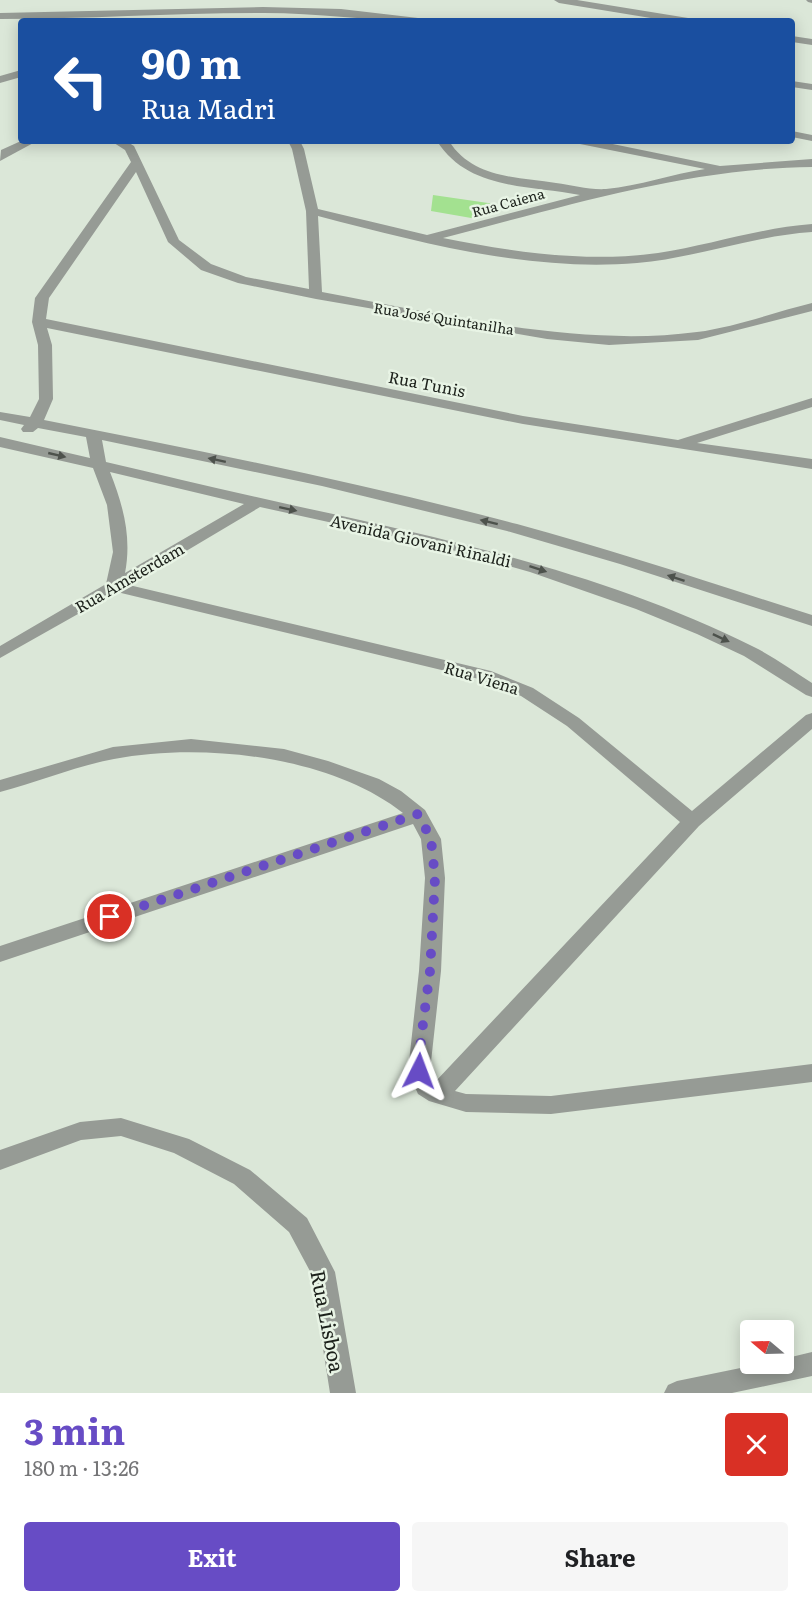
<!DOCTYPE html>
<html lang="en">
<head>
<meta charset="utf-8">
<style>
	:root { --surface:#fff; --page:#f6f6f6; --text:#202124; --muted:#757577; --accent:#674cc5 }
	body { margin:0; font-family:Literata,serif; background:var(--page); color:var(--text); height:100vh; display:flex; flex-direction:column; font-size:22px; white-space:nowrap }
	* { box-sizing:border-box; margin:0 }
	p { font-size:20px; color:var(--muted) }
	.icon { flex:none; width:33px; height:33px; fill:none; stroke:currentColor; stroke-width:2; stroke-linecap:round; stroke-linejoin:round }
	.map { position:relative; height:1393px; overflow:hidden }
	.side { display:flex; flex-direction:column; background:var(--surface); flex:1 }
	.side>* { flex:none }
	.hud { position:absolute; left:18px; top:18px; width:777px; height:126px; border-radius:6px; box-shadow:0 3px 15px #0003; background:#1a4fa0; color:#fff; overflow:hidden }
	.needle { width:39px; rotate:289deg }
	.fabs { position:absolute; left:740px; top:1320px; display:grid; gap:12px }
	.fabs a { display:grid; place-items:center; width:54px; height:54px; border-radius:6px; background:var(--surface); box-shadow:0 3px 15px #0003; font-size:30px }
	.pin { position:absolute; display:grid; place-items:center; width:51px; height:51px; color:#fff; margin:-26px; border:3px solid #fff; border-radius:50%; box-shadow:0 2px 6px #0007 }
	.me { position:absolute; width:66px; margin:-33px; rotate:3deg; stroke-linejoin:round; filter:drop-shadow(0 0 4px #0008) }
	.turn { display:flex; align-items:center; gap:21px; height:126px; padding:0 24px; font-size:27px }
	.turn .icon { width:78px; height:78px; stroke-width:2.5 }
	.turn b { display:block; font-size:42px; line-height:51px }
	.round { display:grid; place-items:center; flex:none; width:63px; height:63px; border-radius:6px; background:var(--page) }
	.overview { display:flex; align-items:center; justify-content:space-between; height:102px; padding:0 24px }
	h1 { font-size:36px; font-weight:700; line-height:45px; color:var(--accent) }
	.action { display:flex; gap:12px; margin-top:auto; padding:12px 24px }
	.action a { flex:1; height:69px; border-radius:6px; background:var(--accent); color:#fff; font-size:24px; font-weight:700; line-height:69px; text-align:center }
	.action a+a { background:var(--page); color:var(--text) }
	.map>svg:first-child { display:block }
	.building { fill:#a3e190 }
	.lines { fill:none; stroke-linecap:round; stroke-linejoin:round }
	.minor { fill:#969b95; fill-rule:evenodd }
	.oneway { fill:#4d524c }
	.route { stroke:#674cc5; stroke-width:10; stroke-dasharray:0 18 }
	.labels { text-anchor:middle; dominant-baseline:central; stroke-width:5; stroke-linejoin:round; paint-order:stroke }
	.far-street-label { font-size:14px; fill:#1c211b; stroke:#e8f4e5 }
	.street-label { font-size:16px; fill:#1c211b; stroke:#e8f4e5 }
	.near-street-label { font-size:20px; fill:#1c211b; stroke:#e8f4e5 }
</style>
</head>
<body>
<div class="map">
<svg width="812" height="1393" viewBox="0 0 812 1393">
	<rect width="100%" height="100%" fill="#dbe7d8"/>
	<path class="building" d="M433 195 495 204 477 219 431 211Z"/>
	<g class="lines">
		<g class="minor">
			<path d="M554 0H577L688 18 693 21H669L559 3Z"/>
			<path d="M806 0H812V3L808 2Z"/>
			<path d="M263 7 341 9 418 18 423 21C370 21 317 13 264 13 175 13 88 19 0 19V13Z"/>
			<path d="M792 36 812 39V45L792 42Z"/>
			<path d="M21 70V77L0 83V76Z"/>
			<path d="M792 81 812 84V90L792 87Z"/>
			<path d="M792 131 812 135V141L792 137Z"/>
			<path d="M21 141H37L0 161 1 150Z"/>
			<path d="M111 141H126L134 146 179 240 211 264 246 277 309 289 306 211 292 149 288 141H300L304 149 318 209 427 235 580 195C528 185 468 190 437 141H449C472 178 517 177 556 183 572 185 589 190 606 189 639 186 672 174 705 169L580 144 574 141H598L720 166 812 159V167C687 168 563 207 443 238 513 252 587 263 658 253 710 245 759 228 812 224V232C752 236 696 258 637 263 530 272 422 243 318 216L322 292C440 314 578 348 697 332 735 327 775 312 812 303V311L698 340 609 345 547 339 316 299 238 283 201 270 168 242 136 172 49 298 46 319 523 416 678 440 812 398V407L697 443 812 459V469L523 424 47 328 52 345 53 399 44 420C203 451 361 483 517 524 617 551 714 584 812 615V626L620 564 507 531 322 486 102 440 106 462C169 477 233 492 296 506 452 540 610 575 754 647 774 657 793 671 812 683V697L806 695 744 656 697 634 636 609 530 572 438 546 260 507 129 585 491 671 533 688 579 718 692 811 806 715 812 713V729L699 826 455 1091 466 1094 551 1096 812 1064V1082L551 1114 466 1112 429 1101 418 1094 408 1071 419 971 425 878 421 839 413 824 0 962V946L403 813C331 756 203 742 114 759 76 766 38 782 0 792V780L113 747 191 739 284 749 328 761 379 779 401 791 425 810 441 839 445 878 441 971 430 1071 435 1082 680 822 567 726 521 696 479 679 117 592 0 658V646L106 584 113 552 107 505 93 468 0 447V437L90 458 86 437 38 428 33 432H23L21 429 24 425 0 420V412L30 417 39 399 38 345 32 322 35 298 131 162 125 150ZM110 472 244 504 125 573C132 537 123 505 110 472Z"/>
			<path d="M121 1118 189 1139 250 1170 307 1218 335 1272 356 1393H330L311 1273 289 1232 234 1184 174 1153 121 1136 81 1140 0 1170V1150L80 1122Z"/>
			<path d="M812 1352V1376L732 1393H664L668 1385 677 1381 760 1364H783V1359Z"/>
		</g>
	</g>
	<defs><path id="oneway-solid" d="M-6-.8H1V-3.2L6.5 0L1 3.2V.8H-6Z" transform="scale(1.5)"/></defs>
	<g class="oneway">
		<use href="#oneway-solid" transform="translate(57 455) rotate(13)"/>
		<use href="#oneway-solid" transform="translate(217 460) rotate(-168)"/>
		<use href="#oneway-solid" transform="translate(288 509) rotate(12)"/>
		<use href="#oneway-solid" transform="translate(489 522) rotate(-166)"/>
		<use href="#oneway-solid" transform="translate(538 569) rotate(18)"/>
		<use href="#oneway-solid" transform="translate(676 578) rotate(-162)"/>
		<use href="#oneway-solid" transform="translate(721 638) rotate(25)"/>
	</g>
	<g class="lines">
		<path class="route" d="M110 917 418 814 431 839 435 878 430 971 421 1039 419 1071"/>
	</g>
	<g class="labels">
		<g class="far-street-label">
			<text transform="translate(508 202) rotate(-15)">Rua Caiena</text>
			<text transform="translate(444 318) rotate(9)">Rua José Quintanilha</text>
		</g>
		<g class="street-label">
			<text transform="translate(427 383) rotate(11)">Rua Tunis</text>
			<text transform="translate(421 540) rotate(13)">Avenida Giovani Rinaldi</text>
			<text transform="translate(129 577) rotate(-30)">Rua Amsterdam</text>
			<text transform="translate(482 677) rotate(17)">Rua Viena</text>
		</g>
		<g class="near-street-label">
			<text transform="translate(329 1321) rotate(79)">Rua Lisboa</text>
		</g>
	</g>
</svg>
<div class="fabs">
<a><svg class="needle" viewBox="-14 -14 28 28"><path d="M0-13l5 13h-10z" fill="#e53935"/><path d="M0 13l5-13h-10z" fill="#757577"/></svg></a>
</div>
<div class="pin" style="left:110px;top:917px;background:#d93025"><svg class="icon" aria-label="arrive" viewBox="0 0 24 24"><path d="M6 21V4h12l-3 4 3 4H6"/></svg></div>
<svg class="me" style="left:419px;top:1071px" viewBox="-20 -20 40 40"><path d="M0-17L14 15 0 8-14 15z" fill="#674cc5" stroke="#fff" stroke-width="4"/></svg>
<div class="hud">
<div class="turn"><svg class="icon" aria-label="left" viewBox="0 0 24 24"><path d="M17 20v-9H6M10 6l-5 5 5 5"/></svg><div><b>90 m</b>Rua Madri</div></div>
</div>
</div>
<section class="side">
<div class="overview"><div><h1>3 min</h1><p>180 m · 13:26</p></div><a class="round" style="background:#d93025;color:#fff"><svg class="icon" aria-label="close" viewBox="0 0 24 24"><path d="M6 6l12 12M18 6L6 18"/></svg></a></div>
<div class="action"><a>Exit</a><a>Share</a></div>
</section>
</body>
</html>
